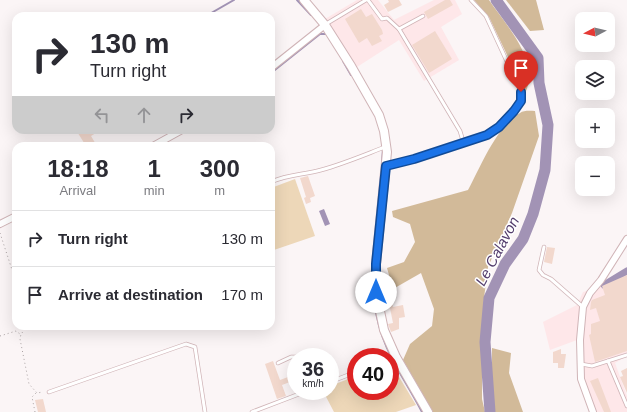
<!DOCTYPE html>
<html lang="en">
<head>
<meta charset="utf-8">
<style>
	:root { --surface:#fff; --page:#f7f7f7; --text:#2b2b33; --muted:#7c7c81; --line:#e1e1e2 }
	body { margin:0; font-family:Arial,sans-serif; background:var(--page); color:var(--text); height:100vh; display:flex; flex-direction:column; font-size:15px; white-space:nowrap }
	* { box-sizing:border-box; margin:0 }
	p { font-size:13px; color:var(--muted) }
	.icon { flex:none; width:22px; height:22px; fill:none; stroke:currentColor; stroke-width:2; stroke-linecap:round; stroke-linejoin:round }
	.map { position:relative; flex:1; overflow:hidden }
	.sheet { position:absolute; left:12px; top:142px; width:263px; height:188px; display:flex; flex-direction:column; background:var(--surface); border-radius:12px; box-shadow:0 4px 16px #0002 }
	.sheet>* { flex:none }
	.banner { position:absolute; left:12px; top:12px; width:263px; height:122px; border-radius:12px; box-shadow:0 4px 16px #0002; background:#fff; color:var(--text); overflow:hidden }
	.needle { width:26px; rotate:263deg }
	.tools { position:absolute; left:575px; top:12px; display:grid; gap:8px }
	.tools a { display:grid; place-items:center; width:40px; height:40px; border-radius:8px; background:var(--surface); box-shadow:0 4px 16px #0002; font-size:20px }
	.speed { position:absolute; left:287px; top:348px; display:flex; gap:8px; font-size:20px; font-weight:700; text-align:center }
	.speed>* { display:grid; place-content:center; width:52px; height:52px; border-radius:50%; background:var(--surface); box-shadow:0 4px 16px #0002; line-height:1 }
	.speed small { font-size:10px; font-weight:400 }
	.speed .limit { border:6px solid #d22; background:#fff; color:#111 }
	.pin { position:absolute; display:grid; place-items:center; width:34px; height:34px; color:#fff; margin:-41px -17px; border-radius:50% 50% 50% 0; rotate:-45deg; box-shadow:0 0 4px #0007 }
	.pin .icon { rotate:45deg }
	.me { position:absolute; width:44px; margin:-22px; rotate:0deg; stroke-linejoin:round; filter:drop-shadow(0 0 3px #0008) }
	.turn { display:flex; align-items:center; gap:14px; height:84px; padding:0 12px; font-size:18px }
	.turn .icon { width:52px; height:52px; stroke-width:2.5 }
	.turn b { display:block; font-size:28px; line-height:34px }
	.lanes { display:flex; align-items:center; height:38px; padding:0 12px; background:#0003; justify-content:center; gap:20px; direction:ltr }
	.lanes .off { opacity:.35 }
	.eta { display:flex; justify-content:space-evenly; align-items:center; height:68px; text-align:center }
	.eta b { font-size:24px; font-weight:600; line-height:28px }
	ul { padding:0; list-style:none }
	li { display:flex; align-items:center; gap:12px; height:56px; padding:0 12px; border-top:1px solid var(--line) }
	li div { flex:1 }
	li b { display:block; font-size:15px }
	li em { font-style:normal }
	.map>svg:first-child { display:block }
	.built { fill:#fee7e9 }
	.green { fill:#edd7b8 }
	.forest { fill:#d2ba99 }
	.water { fill:#a293b5 }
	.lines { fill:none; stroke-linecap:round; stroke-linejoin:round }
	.stream { stroke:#a293b5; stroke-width:2 }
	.canal { stroke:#a293b5; stroke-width:7 }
	.river { stroke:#a293b5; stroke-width:11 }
	.building { fill:#f2d8cd }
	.service-casing { stroke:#d0b4b7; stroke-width:4.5 }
	.minor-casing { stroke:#d0b4b7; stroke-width:8 }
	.tertiary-casing { stroke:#d0b4b7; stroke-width:10 }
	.path { stroke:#aaa2a3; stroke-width:1; stroke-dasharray:1 3; stroke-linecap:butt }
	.service { stroke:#fff; stroke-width:3 }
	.minor { stroke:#fff; stroke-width:6 }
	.tertiary { stroke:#fff; stroke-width:8 }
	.route-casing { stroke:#114b97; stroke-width:10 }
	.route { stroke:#1a73e8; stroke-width:7 }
	.labels { text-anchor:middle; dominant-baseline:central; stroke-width:3; stroke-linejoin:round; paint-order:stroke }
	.water-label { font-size:15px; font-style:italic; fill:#533c6c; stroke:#fff }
</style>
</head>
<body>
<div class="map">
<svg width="627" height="412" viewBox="0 0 627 412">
	<rect width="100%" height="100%" fill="#fbf5f6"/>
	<g class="built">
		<path d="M357 0H378L394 20 434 0H455L462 14 441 27 459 60 424 81 399 40 357 67 325 19Z"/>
		<path d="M627 272V356L615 363 627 396V412H596L583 377 577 340 550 350 543 322 577 305 583 292 599 287Z"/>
	</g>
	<g class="green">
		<path d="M295 179 315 236 271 251V188Z"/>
		<path d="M390 362 416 405 396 412H334L323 391H330V386L356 376V391H390Z"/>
	</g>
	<g class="forest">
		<path d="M474 0H489C506 25 541 62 525 93L489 17Z"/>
		<path d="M506 0H536L544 30 530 31Z"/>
		<path d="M535 111 539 136 512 213 488 267 484 298 482 356V399L485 412H433L403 360 410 344 432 326 434 309 421 273 393 289 387 268 404 262 415 242 410 224 393 217 392 211 468 190C481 166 496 127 520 113 524 110 531 111 535 111Z"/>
		<path d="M492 348 511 353 509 373 523 412H494L492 400Z"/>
	</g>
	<path class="water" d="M324 209 330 224 325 226 319 211Z"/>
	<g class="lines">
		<g class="stream">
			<path d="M297 0 311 15"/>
			<path d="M206 16 234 0"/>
			<path d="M343 61 351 75"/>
			<path d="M271 73 320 34H326"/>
			<path d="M382 163 383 149"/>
			<path d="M375 305C380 348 403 375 422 412"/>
		</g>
		<path class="canal" d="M604 285 627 271"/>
		<path class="river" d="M490 412 485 342 489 298 505 264 523 239 533 214 545 170 548 125 539 83 538 58 496 0"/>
	</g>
	<g class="building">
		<path d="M388 0H399L402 5 388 12 384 5 389 2Z"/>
		<path d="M445 0H450L453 5 428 19 424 12Z"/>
		<path d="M361 9 366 17 372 14 382 30 383 34 379 36 382 41 372 46 367 38 359 43 345 19Z"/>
		<path d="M435 31 452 59 429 73 412 45Z"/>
		<path d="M76 130H101L91 136 97 146H86Z"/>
		<path d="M308 176 315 196 310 198 311 202 306 204 304 198 306 197 300 178Z"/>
		<path d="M547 247 555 248 552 264 544 262Z"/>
		<path d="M627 275V351L595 362 589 335 591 334V324L600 321 596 308 590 310 591 302 592 300 605 295 602 286Z"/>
		<path d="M391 300 393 307 403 305 405 317 399 318V329L391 332 388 324 393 323 390 308 385 309 384 301Z"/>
		<path d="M561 349V354H566L564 368H558V363H553V352Z"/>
		<path d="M273 361 280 380 288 377 290 382 282 385 286 396 277 399 265 364Z"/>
		<path d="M627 368V393L620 377 623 376 621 371Z"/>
		<path d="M598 378 611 412H604L590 381Z"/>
		<path d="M43 399 46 412H38L35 400Z"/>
	</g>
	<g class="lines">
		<defs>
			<g id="service">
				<path d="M368 0 382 19 387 18 399 29 460 131 463 141"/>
				<path d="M326 24 366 0"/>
				<path d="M399 29 423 16"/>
				<path d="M388 166 414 159 487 135 499 127 513 111 521 101V92L486 16 471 0"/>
				<path d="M271 182C289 174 303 175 321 170 343 164 364 155 385 147"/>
				<path d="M544 247 539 270 543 275 551 279 583 307"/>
				<path d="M608 361 627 406"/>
				<path d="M278 363 291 357H296"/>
				<path d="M581 364 592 366 627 355"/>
				<path d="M330 382 356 372"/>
				<path d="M49 392 186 344 195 347 205 412"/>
				<path d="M252 412 307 391"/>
			</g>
			<g id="minor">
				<path d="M271 68 325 25"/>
				<path d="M153 146 182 130"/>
				<path d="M0 224 16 216"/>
				<path d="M593 412 581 379 580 340 583 307 590 293 601 280 627 239"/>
			</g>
			<path id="tertiary" d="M304 0 325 25 351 66 379 115 384 131 387 152 376 264V292L384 330 396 357 428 412"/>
		</defs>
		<use href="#service" class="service-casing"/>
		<use href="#minor" class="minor-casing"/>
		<use href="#tertiary" class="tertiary-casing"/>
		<g class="path">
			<path d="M0 233 16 282"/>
			<path d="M28 326 21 334 20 339 29 384 37 393 43 392"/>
			<path d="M0 336 16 331 20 334"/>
			<path d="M35 412 32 397 36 393"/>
		</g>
		<use href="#service" class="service"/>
		<use href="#minor" class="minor"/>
		<use href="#tertiary" class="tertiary"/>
	</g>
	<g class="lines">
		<defs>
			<path id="route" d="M376 292V264L386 166 414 159 487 135 499 127 514 111 521 101V92"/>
		</defs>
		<use href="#route" class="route-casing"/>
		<use href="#route" class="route"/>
	</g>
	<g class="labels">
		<g class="water-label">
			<text transform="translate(497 251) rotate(-62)">Le Calavon</text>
		</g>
	</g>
</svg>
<div class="tools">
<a><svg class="needle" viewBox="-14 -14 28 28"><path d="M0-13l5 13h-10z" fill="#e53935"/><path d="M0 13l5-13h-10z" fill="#7c7c81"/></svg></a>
<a><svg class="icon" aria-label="layers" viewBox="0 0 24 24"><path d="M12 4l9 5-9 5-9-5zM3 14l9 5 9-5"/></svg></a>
<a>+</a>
<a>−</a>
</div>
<div class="speed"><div>36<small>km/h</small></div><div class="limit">40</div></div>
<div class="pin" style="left:521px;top:92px;background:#d93025"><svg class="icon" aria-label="arrive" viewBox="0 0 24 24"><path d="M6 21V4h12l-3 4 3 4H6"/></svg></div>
<svg class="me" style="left:376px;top:292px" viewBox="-20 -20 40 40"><circle r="19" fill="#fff"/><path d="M0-13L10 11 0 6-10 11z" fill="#1a73e8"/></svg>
<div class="banner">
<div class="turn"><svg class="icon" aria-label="right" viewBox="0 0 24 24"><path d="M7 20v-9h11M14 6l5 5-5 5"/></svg><div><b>130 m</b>Turn right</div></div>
<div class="lanes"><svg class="icon off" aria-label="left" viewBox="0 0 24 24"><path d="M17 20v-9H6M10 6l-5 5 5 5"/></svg><svg class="icon off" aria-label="ahead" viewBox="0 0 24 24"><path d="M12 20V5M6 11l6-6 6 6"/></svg><svg class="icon" aria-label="right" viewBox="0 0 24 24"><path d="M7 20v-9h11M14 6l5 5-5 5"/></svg></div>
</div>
<section class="sheet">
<div class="eta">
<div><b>18:18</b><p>Arrival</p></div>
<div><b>1</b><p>min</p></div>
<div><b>300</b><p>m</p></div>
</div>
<ul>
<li><svg class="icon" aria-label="right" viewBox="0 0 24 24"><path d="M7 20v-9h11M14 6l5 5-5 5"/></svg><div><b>Turn right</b></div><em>130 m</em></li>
<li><svg class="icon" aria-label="arrive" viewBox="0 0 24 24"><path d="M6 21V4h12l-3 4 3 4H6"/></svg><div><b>Arrive at destination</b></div><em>170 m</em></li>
</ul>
</section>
</div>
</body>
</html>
